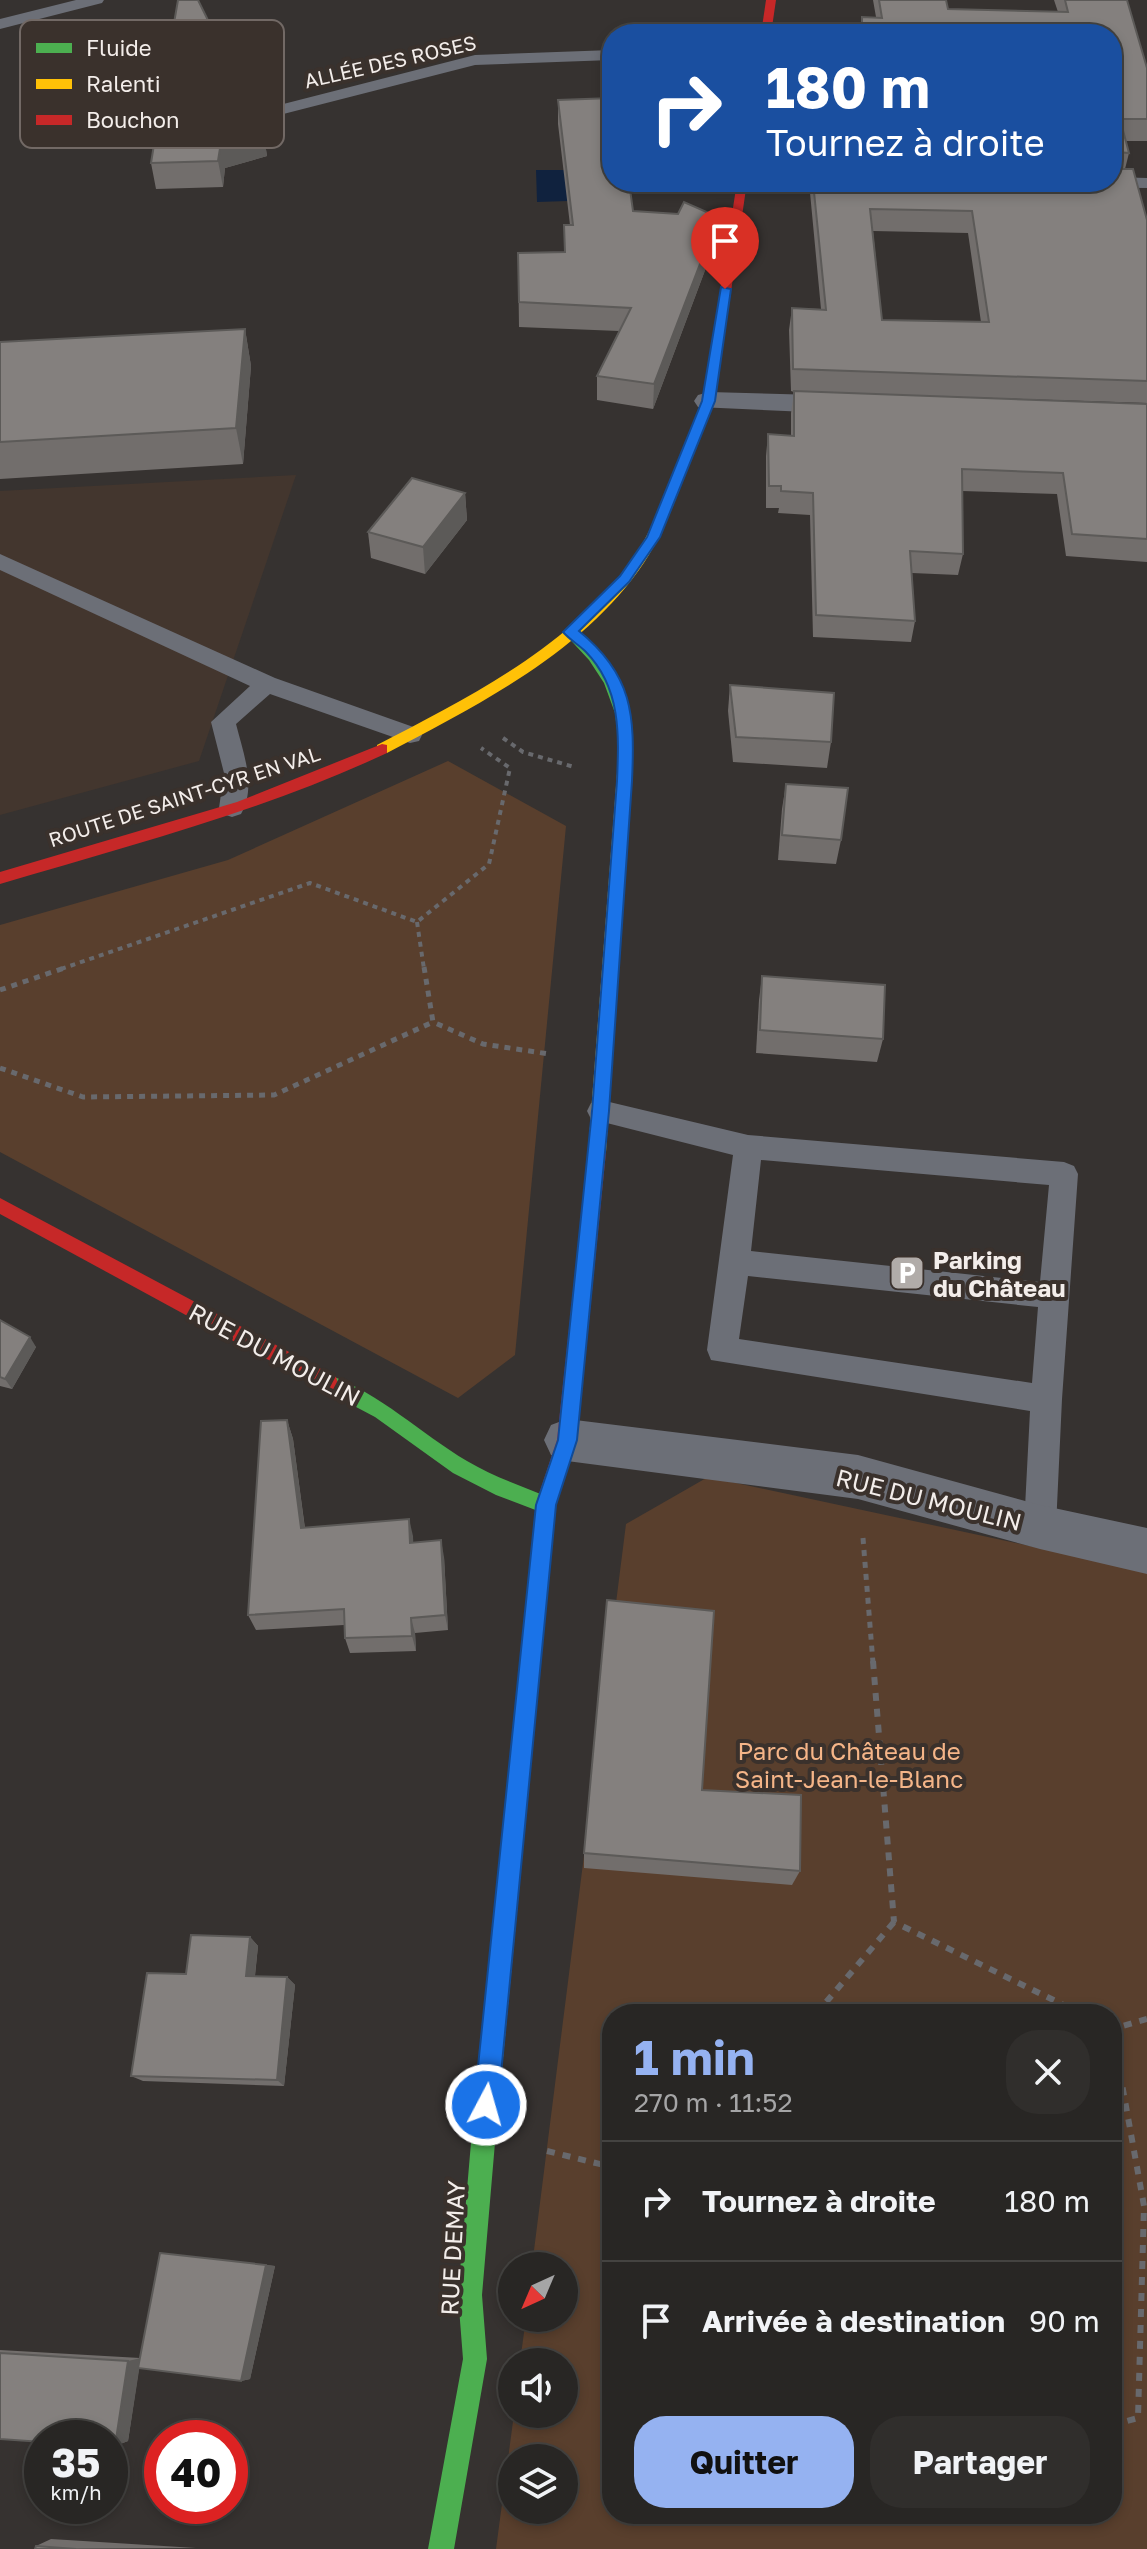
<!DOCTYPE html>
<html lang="fr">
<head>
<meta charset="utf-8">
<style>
	:root { --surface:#282624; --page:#302e2c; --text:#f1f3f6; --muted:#a5a5a6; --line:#444341; --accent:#95b2f1 }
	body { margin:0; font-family:"Golos Text",sans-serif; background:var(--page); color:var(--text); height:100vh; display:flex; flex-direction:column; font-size:30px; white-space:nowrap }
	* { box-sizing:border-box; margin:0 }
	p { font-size:26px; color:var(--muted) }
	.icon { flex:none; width:44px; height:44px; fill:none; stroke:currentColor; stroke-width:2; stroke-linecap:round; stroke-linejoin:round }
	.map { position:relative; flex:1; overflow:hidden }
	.side { position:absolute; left:602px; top:2004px; width:520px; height:520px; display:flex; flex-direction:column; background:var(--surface); border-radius:32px; box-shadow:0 4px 12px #0003,0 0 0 2px var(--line) }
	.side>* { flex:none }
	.banner { position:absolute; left:602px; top:24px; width:520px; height:168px; border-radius:32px; box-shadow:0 4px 12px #0003,0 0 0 2px var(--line); background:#1a4fa0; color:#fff; overflow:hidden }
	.needle { width:52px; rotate:224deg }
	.controls { position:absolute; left:498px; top:2252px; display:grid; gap:16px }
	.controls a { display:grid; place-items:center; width:80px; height:80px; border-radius:50%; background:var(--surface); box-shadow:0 4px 12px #0003,0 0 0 2px var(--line); font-size:40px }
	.speed { position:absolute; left:24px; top:2420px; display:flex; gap:16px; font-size:40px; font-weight:700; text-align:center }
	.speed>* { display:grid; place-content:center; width:104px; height:104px; border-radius:50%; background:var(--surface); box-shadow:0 4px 12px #0003,0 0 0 2px var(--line); line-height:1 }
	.speed small { font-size:20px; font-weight:400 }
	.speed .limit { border:12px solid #d22; background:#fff; color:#111 }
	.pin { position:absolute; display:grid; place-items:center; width:68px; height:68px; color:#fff; margin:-82px -34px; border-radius:50% 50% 50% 0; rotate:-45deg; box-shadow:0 0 8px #0007 }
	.pin .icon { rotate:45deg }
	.me { position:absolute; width:88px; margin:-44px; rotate:6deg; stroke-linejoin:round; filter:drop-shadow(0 0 6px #0008) }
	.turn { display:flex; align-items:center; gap:28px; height:168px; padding:0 32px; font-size:36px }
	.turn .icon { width:104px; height:104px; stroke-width:2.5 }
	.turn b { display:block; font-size:56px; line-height:68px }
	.round { display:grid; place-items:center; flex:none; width:84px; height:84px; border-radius:32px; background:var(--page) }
	.head { display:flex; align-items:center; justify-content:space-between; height:136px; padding:0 32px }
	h1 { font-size:48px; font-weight:700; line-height:60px; color:var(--accent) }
	.button { display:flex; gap:16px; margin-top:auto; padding:16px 32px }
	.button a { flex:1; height:92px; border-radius:32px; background:var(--accent); color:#111; font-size:32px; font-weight:700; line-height:92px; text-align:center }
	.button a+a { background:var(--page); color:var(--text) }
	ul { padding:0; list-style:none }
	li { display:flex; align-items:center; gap:24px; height:120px; padding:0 32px; border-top:2px solid var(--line) }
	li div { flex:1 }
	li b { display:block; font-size:30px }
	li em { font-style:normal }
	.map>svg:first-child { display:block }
	.built { fill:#43362e }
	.green { fill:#593f2d; fill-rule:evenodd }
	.water { fill:#10223e }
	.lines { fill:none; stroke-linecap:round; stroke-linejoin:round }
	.path-far2 { stroke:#68696d; stroke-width:4; stroke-dasharray:5 5; stroke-linecap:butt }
	.path-far1 { stroke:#68696d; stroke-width:5; stroke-dasharray:6 6; stroke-linecap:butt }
	.path { stroke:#68696d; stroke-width:6; stroke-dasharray:8 8; stroke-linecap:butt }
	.lane { fill:#6c6f77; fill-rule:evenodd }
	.street { fill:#6c6f77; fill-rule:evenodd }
	.fast { fill:#4caf50; fill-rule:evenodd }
	.slow { fill:#ffc107; fill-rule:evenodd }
	.jam { fill:#c62828; fill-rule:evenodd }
	.wall { fill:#726e6c; fill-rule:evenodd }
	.shaded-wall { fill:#5c5a58 }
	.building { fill:#84807e; stroke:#5c5a58; stroke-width:2; fill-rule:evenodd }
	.route { fill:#1a73e8; stroke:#114b97; stroke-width:2 }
	.labels { text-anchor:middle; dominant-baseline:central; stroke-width:8; stroke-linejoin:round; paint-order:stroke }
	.far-street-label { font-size:20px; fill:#f3edea; stroke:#3a312c }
	.poi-label { font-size:24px; font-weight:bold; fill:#f3edea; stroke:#3a312c; text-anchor:start }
	.street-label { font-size:24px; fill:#f3edea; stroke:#3a312c }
	.park-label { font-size:24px; fill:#f5b588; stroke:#3a312c }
	.key { fill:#3a312c; stroke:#726965; stroke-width:2 }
	.key-label { font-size:22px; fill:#f3edea }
</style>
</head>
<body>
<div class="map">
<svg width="1147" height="2549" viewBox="0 0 1147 2549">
	<rect width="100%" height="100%" fill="#363230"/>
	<path class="built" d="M296 475 199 761 0 815V491Z"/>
	<g class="green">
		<path d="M448 761 566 826 515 1355 458 1398 0 1152V925L228 860Z"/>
		<path d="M708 1477 1147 1571V2549H496L514 2414H564V2362H520L526 2318H564V2266H532L626 1524ZM612 2014H1112V2514H612ZM512 2458H564V2510H512Z"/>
	</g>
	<path class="water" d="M536 170H568V201L537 202Z"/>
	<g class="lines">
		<g class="path-far2">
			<path d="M503 738 523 752 574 767"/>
			<path d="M417 922 424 969"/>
			<path d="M61 969 310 883 417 922 489 864 510 768 481 748"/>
		</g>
		<g class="path-far1">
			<path d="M424 967 433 1022 483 1044 549 1054"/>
			<path d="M0 990 67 967"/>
			<path d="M0 1068 83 1097 274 1095 433 1022"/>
			<path d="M863 1538 873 1663"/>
		</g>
		<g class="path">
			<path d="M873 1661 894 1922 1082 2014"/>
			<path d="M816 2014 894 1922"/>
			<path d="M1147 2019 1112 2029 1144 2206H1147"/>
			<path d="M547 2151 612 2167"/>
			<path d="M1112 2425 1138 2418 1144 2206"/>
		</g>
		<g class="lane">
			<path d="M76 0H104L102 3 0 29V19Z"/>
			<path d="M612 50V60L475 65 213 132 86 145 77 140 86 135 213 122 475 55Z"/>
			<path d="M1112 177 1147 178V188L1039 187 1030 182H1112Z"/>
			<path d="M0 554 275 678 419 729 422 735 419 741 410 743 270 694 236 724C243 752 257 787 241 814L232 817 223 814 219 808 224 773 211 722 250 686 0 570Z"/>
			<path d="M601 1100 748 1135 1064 1162 1074 1166 1078 1174 1062 1399 1056 1527 1052 1538 1040 1542 1028 1538 1024 1527 1030 1411 711 1360 707 1350 733 1155 591 1119 587 1111 591 1103ZM761 1160 1049 1185 1040 1282 751 1251ZM748 1276 1038 1307 1032 1383 739 1339Z"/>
		</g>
		<g class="street">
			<path d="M709 392 853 396 864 399 868 405 864 411 853 414 698 407 694 401 698 395Z"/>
			<path d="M567 1419 858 1455 1040 1505 1147 1528V1574L1040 1549 858 1499 567 1461 551 1455 544 1440 551 1425Z"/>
		</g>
		<g class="fast">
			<path d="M570 627 575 629C611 663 630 698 633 747L631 751 626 752 619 747 615 713 604 683 589 660 563 632Z"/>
			<path d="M329 1375C381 1394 420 1433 467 1461 494 1477 524 1487 553 1499L556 1505 553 1511 546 1514 496 1495 453 1473 375 1417 322 1389 320 1383 322 1377Z"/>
			<path d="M484 2119 492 2123 496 2131 482 2295 487 2359 454 2549H428L463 2359 458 2295 472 2131 476 2123Z"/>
		</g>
		<g class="slow">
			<path d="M683 461 689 465C675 501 662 538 639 570 579 654 477 706 387 753H377V745C466 699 568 648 629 564 651 535 663 499 677 465Z"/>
			<path d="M626 742 633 747 606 1152 603 1157H591L588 1152 619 747Z"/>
			<path d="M546 1494 553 1497 556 1503 496 2131 492 2139 484 2143 476 2139 472 2131 536 1503 539 1497Z"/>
		</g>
		<g class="jam">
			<path d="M766 0H776L771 34H761Z"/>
			<path d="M737 182H747L715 401 689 465 683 469 677 465 703 401Z"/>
			<path d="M382 744 387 745V753C263 811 131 845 0 884V872L237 802Z"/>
			<path d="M597 1145 603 1147 606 1152 577 1440 556 1503 553 1509 546 1512 539 1509 536 1503 557 1440 588 1152 591 1147Z"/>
			<path d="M0 1198 336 1377 338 1383 336 1389 329 1391 322 1389 0 1214Z"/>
		</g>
	</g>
	<g class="wall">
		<path d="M873 0H946L948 9 1058 12 1054 0H1127L1147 68V141H1126L1129 153 1125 169 1147 220V403L837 393 1147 404V562L1066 556 1057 494 962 491 963 554 958 575 912 573 915 621 911 642 813 637 810 515 778 513 779 508H766V456L768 434 791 436V413L794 392 791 391 789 330 792 308 821 309 809 182H1112V34H860L862 17H876ZM873 231 968 233 981 322 882 320Z"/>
		<path d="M243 100 263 130 267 156 225 168 223 187 156 189 151 163Z"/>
		<path d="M558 100 633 211 716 241 653 409 597 400V376L619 331 519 327 518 253 564 252V225H570L558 124Z"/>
		<path d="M245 329 251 366 243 464 0 479V342Z"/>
		<path d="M465 493 467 520 425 574 371 558 368 532Z"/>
		<path d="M730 685 831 742 827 768 733 762 728 711Z"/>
		<path d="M786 784 841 840 836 864 778 860 782 809Z"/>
		<path d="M762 976 883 1039 877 1062 756 1053 759 1000Z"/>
		<path d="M0 1320 36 1347 12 1389 0 1386Z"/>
		<path d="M287 1420 293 1439 305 1528 413 1536V1542L444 1557 448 1630 415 1633 416 1651 350 1653 345 1638 344 1625 256 1630 248 1615Z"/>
		<path d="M702 1790 800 1871 792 1885 584 1868V1853Z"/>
		<path d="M250 1937 258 1946 255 1976 287 1977 295 1985 284 2086 143 2081 131 2076 186 1974Z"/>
		<path d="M160 2253 275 2266 250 2379 241 2381 139 2368 128 2441 115 2446 0 2439V2350L140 2358Z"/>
		<path d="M51 2539 196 2548 35 2549 36 2546Z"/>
	</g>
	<g class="shaded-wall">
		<path d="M240 85 244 111 166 124 161 98Z"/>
		<path d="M263 130 267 156 225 168 223 187 218 161 221 142Z"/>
		<path d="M1118 152 1112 174V167L1114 157Z"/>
		<path d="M718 217 716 241 653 409 654 384Z"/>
		<path d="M245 329 251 366 243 464 236 428Z"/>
		<path d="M465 493 467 520 425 574 423 547Z"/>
		<path d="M30 1337 36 1347 12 1389 5 1379Z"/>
		<path d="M287 1420 293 1439 307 1545 301 1528Z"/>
		<path d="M409 1519 413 1536 414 1559 410 1543Z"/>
		<path d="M441 1540 444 1557 448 1630 445 1615Z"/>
		<path d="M411 1618 415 1633 416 1651 412 1636Z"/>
		<path d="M250 1937 258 1946 254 1983 246 1976Z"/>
		<path d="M287 1977 295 1985 284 2086 277 2080Z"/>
		<path d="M266 2265 275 2266 250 2379 241 2381Z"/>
		<path d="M141 2358 128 2441 115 2446 128 2361Z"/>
	</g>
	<g class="building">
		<path d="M178 0H198L240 85 208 93 161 98Z"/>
		<path d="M879 0H946L948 9 1068 12 1065 0H1127L1147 68V119H1120L1129 153 1118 152 1114 157H1112V34H862V17L882 18Z"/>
		<path d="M612 98V182H629L633 211 678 214 684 202 718 217 654 384 597 376 631 308 519 302 518 253 565 252 564 225H573L558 100Z"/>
		<path d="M248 99 263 130 221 142 218 161 151 163 159 114 209 109Z"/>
		<path d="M1112 169H1133L1147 220V381L793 369 792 308 826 310 813 182H1112ZM870 209 972 211 989 322 882 320Z"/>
		<path d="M245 329 236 428 0 442V342Z"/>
		<path d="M794 391 1147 404V539L1072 534 1063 473 962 469 963 554 910 551 915 621 816 615 813 493 781 491V486H769L768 434 794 436Z"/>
		<path d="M412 478 465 493 423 547 368 532Z"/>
		<path d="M730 685 834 693 831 742 736 737Z"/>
		<path d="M786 784 848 788 841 840 782 835Z"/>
		<path d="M762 976 885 985 883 1039 760 1030Z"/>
		<path d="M0 1320 30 1337 5 1379 0 1377Z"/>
		<path d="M287 1420 301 1528 409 1519 410 1543 441 1540 445 1615 411 1618 412 1636 345 1638 344 1609 248 1615 261 1421Z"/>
		<path d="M607 1600 714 1611 702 1790 801 1795 800 1871 584 1853Z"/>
		<path d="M191 1935 250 1937 246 1976 287 1977 277 2080 131 2076 147 1973 186 1974Z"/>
		<path d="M160 2253 266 2265 241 2381 138 2368Z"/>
		<path d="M0 2353 128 2361 115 2446H110V2438H42V2442L0 2439Z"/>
		<path d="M36 2546 76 2549H35Z"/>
	</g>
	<path class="route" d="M721 287 731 289 715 401 660 537 629 582 579 631C633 675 635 715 632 781L609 1111 577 1440 556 1505 498 2105 495 2114 486 2117 478 2114 474 2105 536 1505 558 1440 592 1111 617 781C619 734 621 688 586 652 579 645 570 640 563 632L620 576 647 537 702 401Z"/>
	<defs>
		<symbol id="parking-square" viewBox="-11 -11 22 22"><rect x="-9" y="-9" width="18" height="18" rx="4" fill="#b1aca9" stroke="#3a312c"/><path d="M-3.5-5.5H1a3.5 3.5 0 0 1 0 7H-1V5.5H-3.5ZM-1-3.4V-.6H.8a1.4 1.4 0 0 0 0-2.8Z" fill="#fff"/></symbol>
	</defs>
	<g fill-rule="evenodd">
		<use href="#parking-square" x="887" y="1253" width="40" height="40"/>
	</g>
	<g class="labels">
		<g class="far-street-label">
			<text transform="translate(390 61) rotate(-13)">ALLÉE DES ROSES</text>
			<text transform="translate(184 796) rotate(-18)">ROUTE DE SAINT-CYR EN VAL</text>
		</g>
		<g class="poi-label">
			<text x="933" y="1259">Parking<tspan x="933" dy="28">du Château</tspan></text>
		</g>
		<g class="street-label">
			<text transform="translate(275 1354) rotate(28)">RUE DU MOULIN</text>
			<text transform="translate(929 1499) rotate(14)">RUE DU MOULIN</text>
			<text transform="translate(452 2248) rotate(-87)">RUE DEMAY</text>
		</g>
		<g class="park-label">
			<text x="849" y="1750">Parc du Château de<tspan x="849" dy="28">Saint-Jean-le-Blanc</tspan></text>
		</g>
	</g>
	<rect x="20" y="20" width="264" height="128" rx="12" class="key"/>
	<rect x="36" y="43" width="36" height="10" fill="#4caf50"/>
	<rect x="36" y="79" width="36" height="10" fill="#ffc107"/>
	<rect x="36" y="115" width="36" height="10" fill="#c62828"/>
	<g class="key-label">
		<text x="86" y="56">Fluide</text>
		<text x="86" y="92">Ralenti</text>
		<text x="86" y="128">Bouchon</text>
	</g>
</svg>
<div class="controls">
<a><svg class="needle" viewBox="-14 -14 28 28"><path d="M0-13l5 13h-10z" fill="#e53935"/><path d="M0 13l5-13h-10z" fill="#a5a5a6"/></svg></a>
<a><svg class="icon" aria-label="sound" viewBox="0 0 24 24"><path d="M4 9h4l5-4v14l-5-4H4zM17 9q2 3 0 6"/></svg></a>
<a><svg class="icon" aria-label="layers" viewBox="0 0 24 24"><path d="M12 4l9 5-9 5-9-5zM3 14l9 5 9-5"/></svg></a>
</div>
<div class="speed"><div>35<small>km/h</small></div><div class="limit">40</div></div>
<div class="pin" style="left:725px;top:289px;background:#d93025"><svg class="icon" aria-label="arrive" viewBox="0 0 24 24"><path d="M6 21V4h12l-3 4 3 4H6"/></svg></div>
<svg class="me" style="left:486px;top:2105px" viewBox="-20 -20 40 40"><circle r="17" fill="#1a73e8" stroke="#fff" stroke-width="3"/><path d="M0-11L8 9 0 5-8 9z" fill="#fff"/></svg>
<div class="banner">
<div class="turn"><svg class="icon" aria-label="right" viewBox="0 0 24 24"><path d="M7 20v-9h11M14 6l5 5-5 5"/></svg><div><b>180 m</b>Tournez à droite</div></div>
</div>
<section class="side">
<div class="head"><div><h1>1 min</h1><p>270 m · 11:52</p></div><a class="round"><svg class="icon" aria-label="close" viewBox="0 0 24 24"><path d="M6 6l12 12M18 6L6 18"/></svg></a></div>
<ul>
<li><svg class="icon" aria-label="right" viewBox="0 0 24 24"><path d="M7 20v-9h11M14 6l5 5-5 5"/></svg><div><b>Tournez à droite</b></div><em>180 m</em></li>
<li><svg class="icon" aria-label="arrive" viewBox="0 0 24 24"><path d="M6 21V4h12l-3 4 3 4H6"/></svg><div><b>Arrivée à destination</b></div><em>90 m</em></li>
</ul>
<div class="button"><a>Quitter</a><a>Partager</a></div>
</section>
</div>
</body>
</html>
